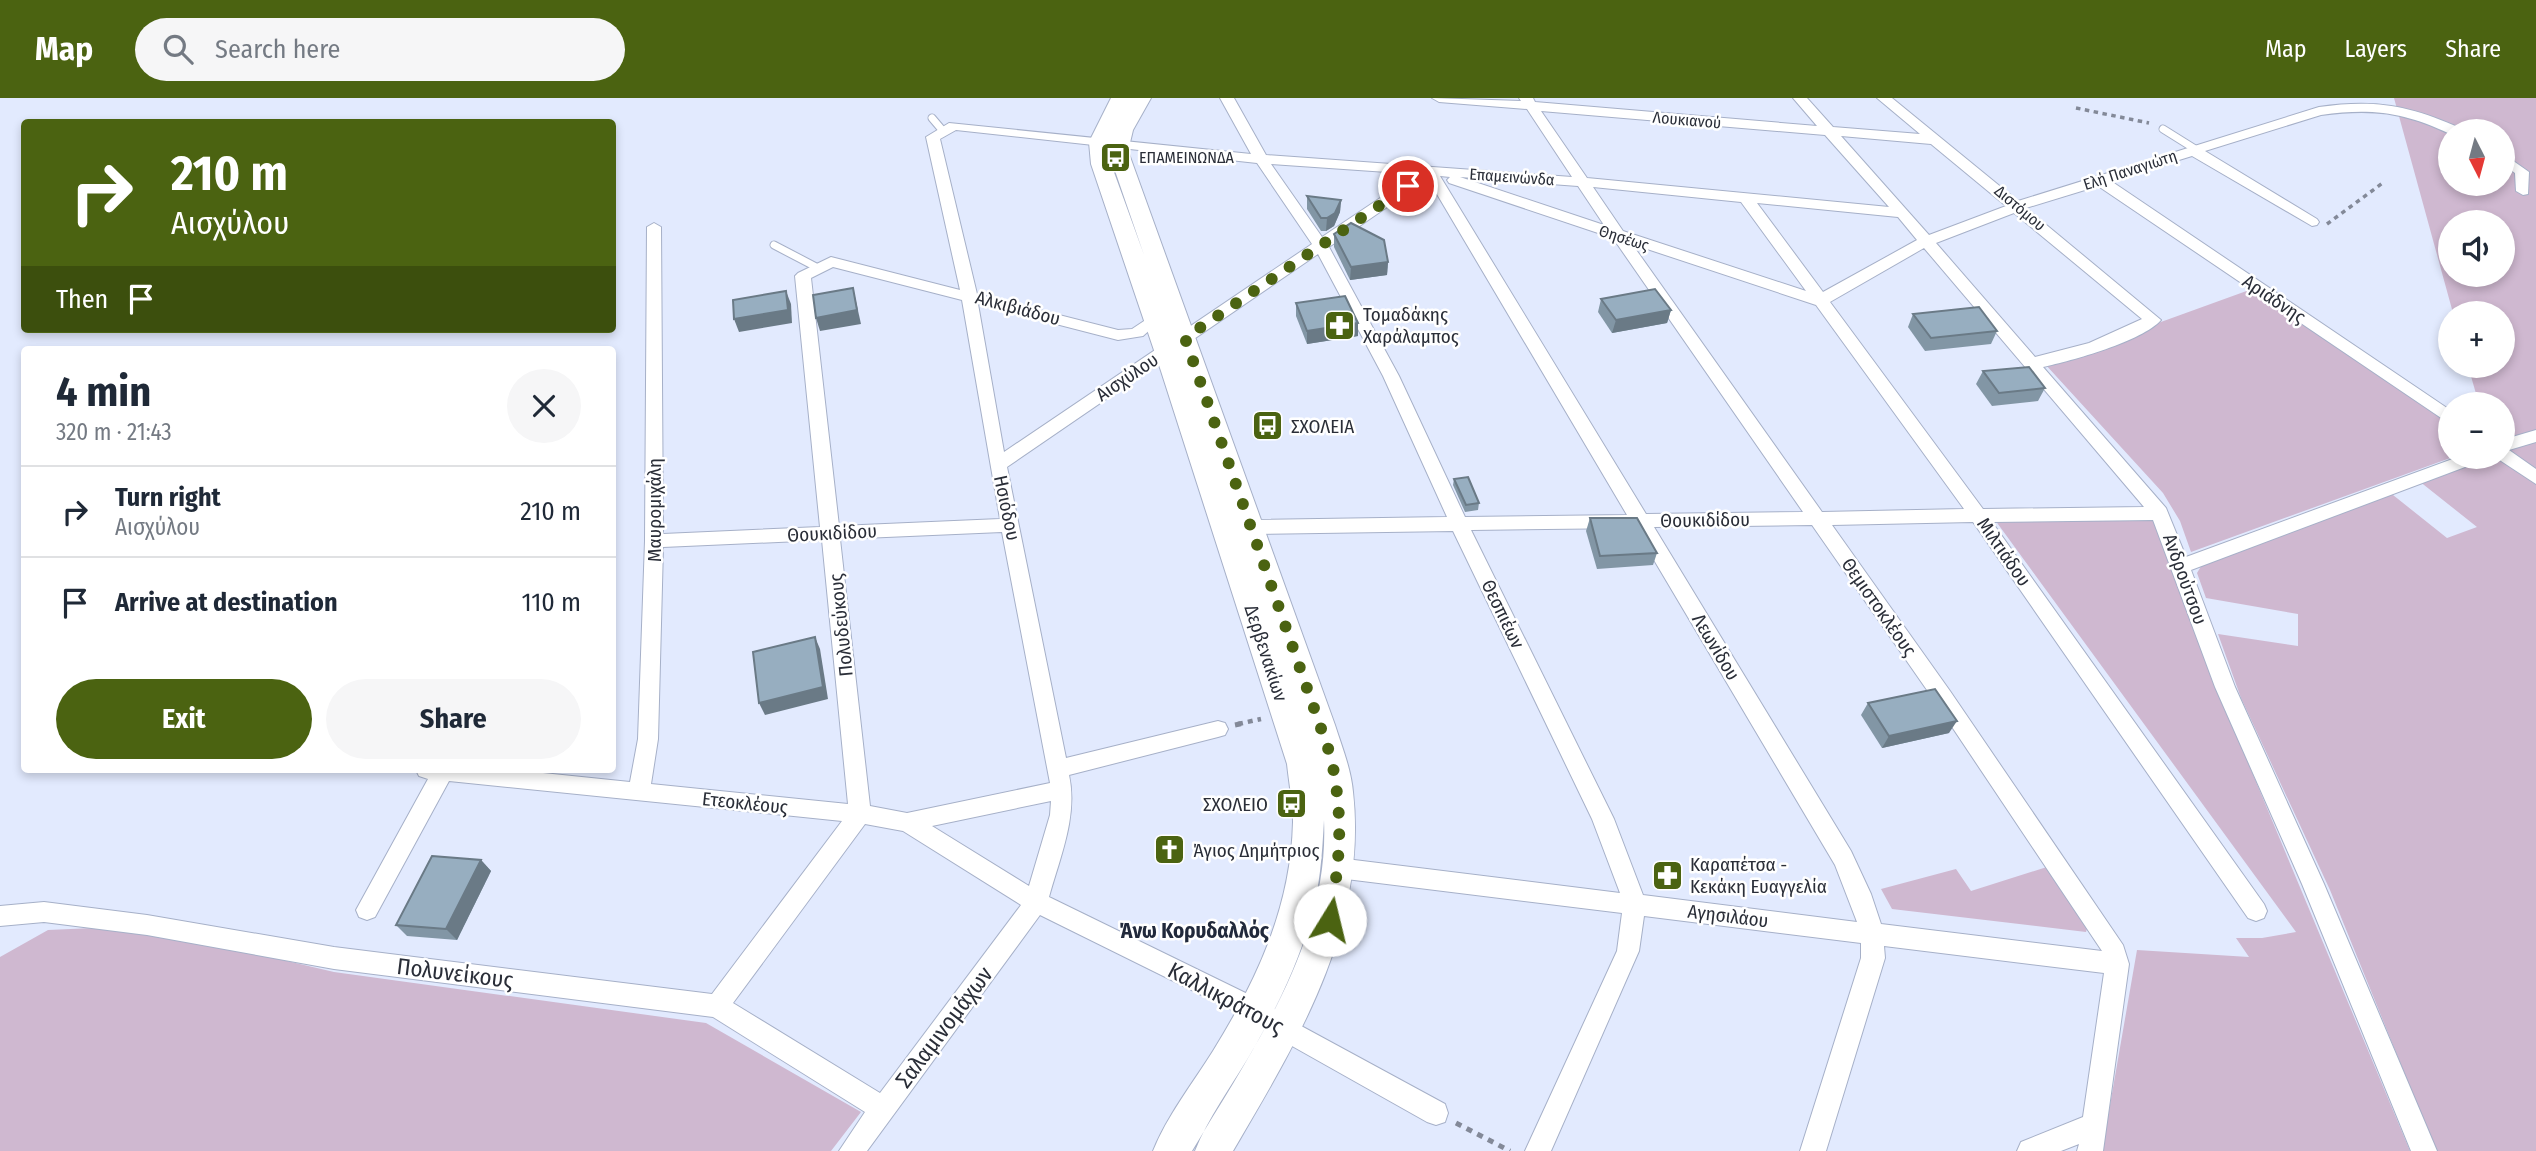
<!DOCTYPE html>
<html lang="en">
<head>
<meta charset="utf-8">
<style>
	:root { --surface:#fff; --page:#f6f6f7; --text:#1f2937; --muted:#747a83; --line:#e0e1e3; --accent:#4b6311 }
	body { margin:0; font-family:"Fira Sans Condensed",sans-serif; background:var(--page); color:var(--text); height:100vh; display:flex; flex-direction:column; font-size:26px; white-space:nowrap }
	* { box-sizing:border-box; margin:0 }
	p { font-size:23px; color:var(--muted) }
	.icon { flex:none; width:38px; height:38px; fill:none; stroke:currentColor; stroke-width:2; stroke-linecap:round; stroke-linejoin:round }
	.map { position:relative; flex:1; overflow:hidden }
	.details { position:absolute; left:21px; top:248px; width:595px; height:427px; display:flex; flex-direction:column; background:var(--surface); border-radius:7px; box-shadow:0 4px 10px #0003 }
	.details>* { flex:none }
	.hud { position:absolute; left:21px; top:21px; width:595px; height:214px; border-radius:7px; box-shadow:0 4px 10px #0003; background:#4b6311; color:#fff; overflow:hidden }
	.needle { width:46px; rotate:174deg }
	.fabs { position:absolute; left:2438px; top:21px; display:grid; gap:14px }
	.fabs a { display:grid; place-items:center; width:77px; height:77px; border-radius:50%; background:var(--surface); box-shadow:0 4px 10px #0003; font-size:35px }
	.pin { position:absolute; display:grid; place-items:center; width:60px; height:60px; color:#fff; margin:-30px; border:4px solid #fff; border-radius:50%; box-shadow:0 2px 7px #0007 }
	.me { position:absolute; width:77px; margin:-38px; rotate:9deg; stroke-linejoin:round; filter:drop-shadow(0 0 5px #0008) }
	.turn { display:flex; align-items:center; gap:24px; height:147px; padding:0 35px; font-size:32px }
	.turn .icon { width:91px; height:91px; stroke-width:2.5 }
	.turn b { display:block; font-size:49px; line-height:60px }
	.then { display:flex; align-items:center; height:66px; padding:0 35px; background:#0003; gap:14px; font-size:26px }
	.round { display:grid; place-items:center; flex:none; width:74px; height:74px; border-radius:37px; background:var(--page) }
	.overview { display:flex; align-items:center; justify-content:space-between; height:119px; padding:0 35px }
	h1 { font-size:42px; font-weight:700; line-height:52px }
	.button { display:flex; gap:14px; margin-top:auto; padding:14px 35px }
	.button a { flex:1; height:80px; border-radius:42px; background:var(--accent); color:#fff; font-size:28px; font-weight:700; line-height:80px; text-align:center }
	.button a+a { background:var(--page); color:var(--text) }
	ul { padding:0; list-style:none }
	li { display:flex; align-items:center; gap:21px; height:91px; padding:0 35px; border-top:2px solid var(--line) }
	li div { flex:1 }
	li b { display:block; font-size:26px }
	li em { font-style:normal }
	header { display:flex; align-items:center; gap:42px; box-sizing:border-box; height:98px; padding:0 35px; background:var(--accent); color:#fff }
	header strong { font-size:33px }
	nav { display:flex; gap:38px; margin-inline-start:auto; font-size:24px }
	.search { width:490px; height:63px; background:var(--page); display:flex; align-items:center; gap:18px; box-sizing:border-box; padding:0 24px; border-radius:38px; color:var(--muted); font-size:26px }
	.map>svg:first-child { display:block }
	.green { fill:#cfb8d0; fill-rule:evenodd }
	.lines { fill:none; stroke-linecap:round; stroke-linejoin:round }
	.lane-casing { stroke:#a6b0c8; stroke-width:9 }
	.street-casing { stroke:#a6b0c8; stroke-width:2 }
	.secondary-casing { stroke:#a6b0c8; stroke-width:2 }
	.path-far2 { stroke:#838998; stroke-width:3.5; stroke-dasharray:4.5 4.5; stroke-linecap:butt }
	.path-far1 { stroke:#838998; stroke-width:4.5; stroke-dasharray:5 5; stroke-linecap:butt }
	.path { stroke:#838998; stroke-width:5; stroke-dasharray:6 6; stroke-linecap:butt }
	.lane { stroke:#fff; stroke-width:7 }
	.street { fill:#fff; fill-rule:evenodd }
	.secondary { fill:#fff; fill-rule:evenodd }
	.wall { fill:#8296a5 }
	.shaded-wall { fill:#6a7a86 }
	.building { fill:#97aec0; stroke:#6a7a86; stroke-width:2 }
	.route { stroke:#4b6311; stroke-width:12; stroke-dasharray:0 21.6 }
	.labels { text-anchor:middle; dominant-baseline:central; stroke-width:5; stroke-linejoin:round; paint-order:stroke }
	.far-street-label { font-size:16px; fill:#2a2e38; stroke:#fff }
	.far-poi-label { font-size:16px; fill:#2a2e38; stroke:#fff; text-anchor:start }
	.street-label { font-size:19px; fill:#2a2e38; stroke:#fff }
	.poi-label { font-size:19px; fill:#2a2e38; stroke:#fff; text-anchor:start }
	.neighbourhood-label { font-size:21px; font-weight:bold; fill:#21293b; stroke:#fff }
	.near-street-label { font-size:23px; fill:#2a2e38; stroke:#fff }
</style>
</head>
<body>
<header>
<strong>Map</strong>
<div class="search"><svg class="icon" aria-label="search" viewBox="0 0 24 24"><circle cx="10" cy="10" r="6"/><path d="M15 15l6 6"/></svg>Search here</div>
<nav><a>Map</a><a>Layers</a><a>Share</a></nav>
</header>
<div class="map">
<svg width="2536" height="1053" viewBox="0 0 2536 1053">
	<rect width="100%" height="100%" fill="#e2eafe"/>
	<g class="green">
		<path d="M2394 0H2536V1053H2436L2330 792 2241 600 2218 536 2298 548V516L2206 500 2197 475 2203 465 2388 393 2447 440 2477 429 2419 383 2481 359H2502V306H2479L2468 268H2502V215H2453ZM2450 33H2502V86H2450ZM2450 124H2502V177H2450Z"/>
		<path d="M2252 191 2450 325V359H2453L2191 454 2180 423 2163 395 2045 266Z"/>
		<path d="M1995 422 2155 423 2219 595 2410 1053H2102L2137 852 2249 859 2236 840H2262L2296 834Z"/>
		<path d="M2050 768 2089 824 2086 834 1892 811 1881 791 1956 771 1971 793Z"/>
		<path d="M138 828 334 874 706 925 861 1014 831 1053H0V859L48 832Z"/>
	</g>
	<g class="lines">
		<defs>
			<g id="lane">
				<path d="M932 20 943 33"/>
				<path d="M2163 31 2195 51"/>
				<path d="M774 147 818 170"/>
			</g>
			<g id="street">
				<path d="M1220 0H1234L1266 57 1572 79 1527 11 1439 4 1432 0 1521 3 1519 0H1533L1535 4 1817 28 1793 0H1807L1833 29 1920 36 1877 0H1892L2018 103 2319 9C2374 1 2409 7 2460 30L2462 33H2450V36C2403 14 2372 10 2321 17L2205 53 2317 121 2319 124 2317 127 2312 128 2192 58 2111 83 2450 312V326L2098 88 2026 110 2161 222C2143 243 2071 263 2043 269L2166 410 2186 459 2458 359H2484L2481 363 2191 472 2235 589 2324 786 2437 1053H2411L2302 786 2215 589 2153 422 1992 424 2264 806 2267 813 2264 820 2256 823 2248 820 1973 424 1832 427 1950 593 2123 847 2129 866 2103 1053H2077L2079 1046 2061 1053H2017L2021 1044 2083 1019 2104 875 1884 848 1885 860 1826 1053H1800L1861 860V845L1644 818 1639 853 1551 1053H1525L1617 853 1622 815 1338 780 1330 777 1327 770 1330 763 1338 760 1620 795 1592 721 1453 433 1250 436 1244 434 1241 429 1244 424 1250 422 1447 419 1383 278 1318 156 1007 369 1066 660 1218 623 1225 625 1228 631 1225 637 1218 639 1069 677C1078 718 1060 759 1049 799L1264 904 1292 923 1445 1006 1448 1015 1445 1024 1436 1027 1427 1024 1276 939 1248 920 1040 817 867 1053H839L865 1014 713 919 334 871 147 837 44 824 0 828V808L44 804 147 817 334 849 712 896 842 723 449 683 375 819 367 822 359 819 356 812 428 681 419 678 416 672H514L630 684 638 641 645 443 647 129 654 125 661 129 663 436 820 429 795 178 798 175 831 159 960 192 926 39 949 25 1251 56ZM1541 13 1825 37 1889 109 1587 80ZM956 32 1257 65 1312 146 1004 354 978 206 1118 242 1143 238 1161 222 1153 217 1132 231 1118 232 977 196 940 41ZM1841 38 1931 46 2006 108 1929 137ZM1271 66 1416 76 1322 139ZM1440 78 1450 79 1447 82 1449 85 1613 140 1803 414 1646 416ZM1460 79 1578 88 1604 127ZM1428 81 1627 417 1465 419 1399 278 1329 149ZM1593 89 1741 104 1806 193 1623 133ZM1757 105 1898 119 1917 142 1823 194ZM2014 115 2142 221 2089 245 2035 259 1936 145ZM1632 146 1816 207 1964 411 1822 414ZM1924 150 2144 409 1983 411 1830 204ZM833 169 962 202 1000 421 839 428 811 180ZM1812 427 1936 605 2102 853 1881 826 1871 796 1851 753 1654 429ZM1635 430 1835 767 1857 824 1643 797 1614 721 1471 432ZM1002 434 1050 685 907 715 870 708 840 441ZM822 442 848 706 651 686 658 641 663 449ZM1051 703 1050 717 1029 788 932 728ZM865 726 903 733 1021 807 880 995 733 905Z"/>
				<path d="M2502 55 2529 74 2528 96 2523 97 2516 93 2515 75 2502 66Z"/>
				<path d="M2536 332V344L2509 352 2536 371V386L2495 359H2502V342Z"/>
			</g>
			<path id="secondary" d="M1111 0H1131L1127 7 1131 0H1151L1133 32 1128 53 1335 627C1342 649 1351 671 1353 694 1368 828 1298 942 1233 1053H1195C1208 1020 1230 990 1248 960 1291 887 1328 808 1324 722 1322 757 1320 790 1310 823 1286 906 1236 980 1192 1053H1153C1167 1018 1193 985 1213 953 1257 882 1291 809 1293 724 1293 705 1289 685 1287 666L1161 273 1091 66 1089 44ZM1111 61 1144 157 1111 66Z"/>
		</defs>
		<use href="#lane" class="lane-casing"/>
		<use href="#street" class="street-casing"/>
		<use href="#secondary" class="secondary-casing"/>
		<g class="path-far2">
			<path d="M2076 10 2149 25"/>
			<path d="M2327 126 2384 84"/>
		</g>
		<path class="path-far1" d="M1238 626 1261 621"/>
		<g class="path">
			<path d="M1235 627 1245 625"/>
			<path d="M1456 1025 1510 1053"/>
		</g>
		<use href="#lane" class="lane"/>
		<use href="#street" class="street"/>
		<use href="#secondary" class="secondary"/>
	</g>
	<g class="wall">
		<path d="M1307 98 1341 102 1340 114 1334 128 1326 133H1321L1307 111Z"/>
		<path d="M1334 136 1388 164 1387 177 1350 182 1334 149Z"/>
		<path d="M1601 201 1671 212 1667 225 1612 235 1598 214Z"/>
		<path d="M1296 205 1358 238 1307 246 1296 218Z"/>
		<path d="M1913 216 1997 233 1991 246 1925 253 1908 229Z"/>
		<path d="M1983 273 2045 290 2038 303 1992 308 1976 286Z"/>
		<path d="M1454 381 1479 405 1478 412 1465 414 1453 387Z"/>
		<path d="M1590 420 1657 455 1653 467 1597 471 1586 433Z"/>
		<path d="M1868 605 1949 635 1882 650 1861 617Z"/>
		<path d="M481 762 491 773 457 842 407 838 396 827Z"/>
	</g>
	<g class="shaded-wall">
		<path d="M1341 102 1340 114 1334 128 1326 133 1327 120Z"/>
		<path d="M1388 164 1387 177 1350 182 1351 169Z"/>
		<path d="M853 190 861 226 820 233 816 220Z"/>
		<path d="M786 193 791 206 792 225 739 234 734 221Z"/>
		<path d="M1671 212 1667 225 1612 235 1616 222Z"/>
		<path d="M1358 225V238L1307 246V233Z"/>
		<path d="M815 539 820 551 828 601 765 617 759 605Z"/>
		<path d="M1957 623 1949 635 1882 650 1889 638Z"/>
		<path d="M481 762 491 773 457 842 446 831Z"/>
	</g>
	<g class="building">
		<path d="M1307 98 1341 102 1335 115 1327 120H1321Z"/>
		<path d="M1351 125 1384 142 1388 164 1351 169 1334 136Z"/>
		<path d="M853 190 857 212 816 220 813 197Z"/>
		<path d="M1655 191 1671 212 1616 222 1601 201Z"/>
		<path d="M786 193 788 212 734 221 733 202Z"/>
		<path d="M1345 198 1358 225 1307 233 1296 205Z"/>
		<path d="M1979 209 1997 233 1931 240 1913 216Z"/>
		<path d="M2029 269 2045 290 1999 295 1983 273Z"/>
		<path d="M1468 379 1479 405 1466 407 1454 381Z"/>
		<path d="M1590 420H1637L1657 455 1600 458Z"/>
		<path d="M815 539 823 589 759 605 753 554Z"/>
		<path d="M1935 591 1957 623 1889 638 1868 605Z"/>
		<path d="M432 758 481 762 446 831 396 827Z"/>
	</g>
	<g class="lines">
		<path class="route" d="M1330 822C1340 759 1344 722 1331 659L1185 240 1408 88"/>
	</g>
	<defs>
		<symbol id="bus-square" viewBox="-11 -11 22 22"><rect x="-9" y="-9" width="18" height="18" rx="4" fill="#4b6311" stroke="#fff"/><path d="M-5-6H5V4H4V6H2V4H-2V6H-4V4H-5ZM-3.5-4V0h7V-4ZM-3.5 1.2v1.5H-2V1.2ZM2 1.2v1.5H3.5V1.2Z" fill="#fff"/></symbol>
		<symbol id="pharmacy-square" viewBox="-11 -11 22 22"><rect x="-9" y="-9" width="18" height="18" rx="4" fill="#4b6311" stroke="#fff"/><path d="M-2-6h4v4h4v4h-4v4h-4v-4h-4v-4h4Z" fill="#fff"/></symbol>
		<symbol id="church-square" viewBox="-11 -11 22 22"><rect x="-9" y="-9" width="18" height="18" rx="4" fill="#4b6311" stroke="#fff"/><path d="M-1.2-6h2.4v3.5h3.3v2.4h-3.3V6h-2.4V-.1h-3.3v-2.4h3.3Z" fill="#fff"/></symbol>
	</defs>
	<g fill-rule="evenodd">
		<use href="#bus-square" x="1098" y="42" width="35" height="35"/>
		<use href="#pharmacy-square" x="1322" y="210" width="35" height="35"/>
		<use href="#bus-square" x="1250" y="310" width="35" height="35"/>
		<use href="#bus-square" x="1274" y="688" width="35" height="35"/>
		<use href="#church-square" x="1152" y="734" width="35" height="35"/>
		<use href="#pharmacy-square" x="1650" y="760" width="35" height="35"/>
	</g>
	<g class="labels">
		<g class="far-street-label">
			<text transform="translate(1687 22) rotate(5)">Λουκιανού</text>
			<text transform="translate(2130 72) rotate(-18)">Ελή Παναγιώτη</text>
			<text transform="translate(1512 79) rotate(4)">Επαμεινώνδα</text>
			<text transform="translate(2020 110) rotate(40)">Διστόμου</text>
			<text transform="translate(1624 140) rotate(18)">Θησέως</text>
		</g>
		<g class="far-poi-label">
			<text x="1139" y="59">ΕΠΑΜΕΙΝΩΝΔΑ</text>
		</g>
		<g class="street-label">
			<text transform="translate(2274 201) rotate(34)">Αριάδνης</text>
			<text transform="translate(1018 210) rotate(15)">Αλκιβιάδου</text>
			<text transform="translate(1127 279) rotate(-34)">Αισχύλου</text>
			<text transform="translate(1007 410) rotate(78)">Ησιόδου</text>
			<text transform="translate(654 412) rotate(-90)">Μαυρομιχάλη</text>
			<text transform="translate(1705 422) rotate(-1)">Θουκιδίδου</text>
			<text transform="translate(832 435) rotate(-3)">Θουκιδίδου</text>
			<text transform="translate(2004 454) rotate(55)">Μιλτιάδου</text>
			<text transform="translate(2185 481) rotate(70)">Ανδρούτσου</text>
			<text transform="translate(1879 509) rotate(55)">Θεμιστοκλέους</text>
			<text transform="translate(1503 516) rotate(64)">Θεσπιέων</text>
			<text transform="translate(841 527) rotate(-96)">Πολυδεύκους</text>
			<text transform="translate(1716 549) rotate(59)">Λεωνίδου</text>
			<text transform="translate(1266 555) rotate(72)">Δερβενακίων</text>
			<text transform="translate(745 705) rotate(6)">Ετεοκλέους</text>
			<text transform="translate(1728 818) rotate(7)">Αγησιλάου</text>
		</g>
		<g class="poi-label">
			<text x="1363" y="216">Τομαδάκης<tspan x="1363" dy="22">Χαράλαμπος</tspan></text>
			<text x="1291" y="328">ΣΧΟΛΕΙΑ</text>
			<text x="1268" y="706" text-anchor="end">ΣΧΟΛΕΙΟ</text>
			<text x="1193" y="752">Άγιος Δημήτριος</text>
			<text x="1690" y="766">Καραπέτσα -<tspan x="1690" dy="22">Κεκάκη Ευαγγελία</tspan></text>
		</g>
		<g class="neighbourhood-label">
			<text x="1194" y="833">Άνω Κορυδαλλός</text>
		</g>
		<g class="near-street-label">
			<text transform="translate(455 875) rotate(7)">Πολυνείκους</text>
			<text transform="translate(1226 900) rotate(28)">Καλλικράτους</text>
			<text transform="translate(944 929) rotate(-53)">Σαλαμινομάχων</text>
		</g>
	</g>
</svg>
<div class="fabs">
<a><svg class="needle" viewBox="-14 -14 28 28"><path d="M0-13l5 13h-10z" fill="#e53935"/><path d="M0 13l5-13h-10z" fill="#747a83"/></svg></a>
<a><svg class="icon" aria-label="sound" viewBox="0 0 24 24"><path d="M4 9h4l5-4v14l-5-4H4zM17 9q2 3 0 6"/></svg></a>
<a>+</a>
<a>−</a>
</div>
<div class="pin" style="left:1408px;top:88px;background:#d93025"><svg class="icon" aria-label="arrive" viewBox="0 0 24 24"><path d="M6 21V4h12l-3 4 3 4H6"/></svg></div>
<svg class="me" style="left:1330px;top:822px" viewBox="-20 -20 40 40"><circle r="19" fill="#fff"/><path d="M0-13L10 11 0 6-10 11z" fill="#4b6311"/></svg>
<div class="hud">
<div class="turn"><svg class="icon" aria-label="right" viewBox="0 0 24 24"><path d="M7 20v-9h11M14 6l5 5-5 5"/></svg><div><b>210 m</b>Αισχύλου</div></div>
<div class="then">Then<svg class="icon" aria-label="arrive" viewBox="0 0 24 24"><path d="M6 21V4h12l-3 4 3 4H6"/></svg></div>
</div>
<section class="details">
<div class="overview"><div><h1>4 min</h1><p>320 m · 21:43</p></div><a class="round"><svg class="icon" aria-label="close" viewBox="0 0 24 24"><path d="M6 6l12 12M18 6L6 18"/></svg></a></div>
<ul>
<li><svg class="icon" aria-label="right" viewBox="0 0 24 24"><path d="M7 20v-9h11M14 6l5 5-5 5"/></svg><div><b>Turn right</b><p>Αισχύλου</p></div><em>210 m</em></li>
<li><svg class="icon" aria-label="arrive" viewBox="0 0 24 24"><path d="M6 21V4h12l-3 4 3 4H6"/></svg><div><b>Arrive at destination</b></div><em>110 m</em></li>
</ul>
<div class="button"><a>Exit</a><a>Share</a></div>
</section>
</div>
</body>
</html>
